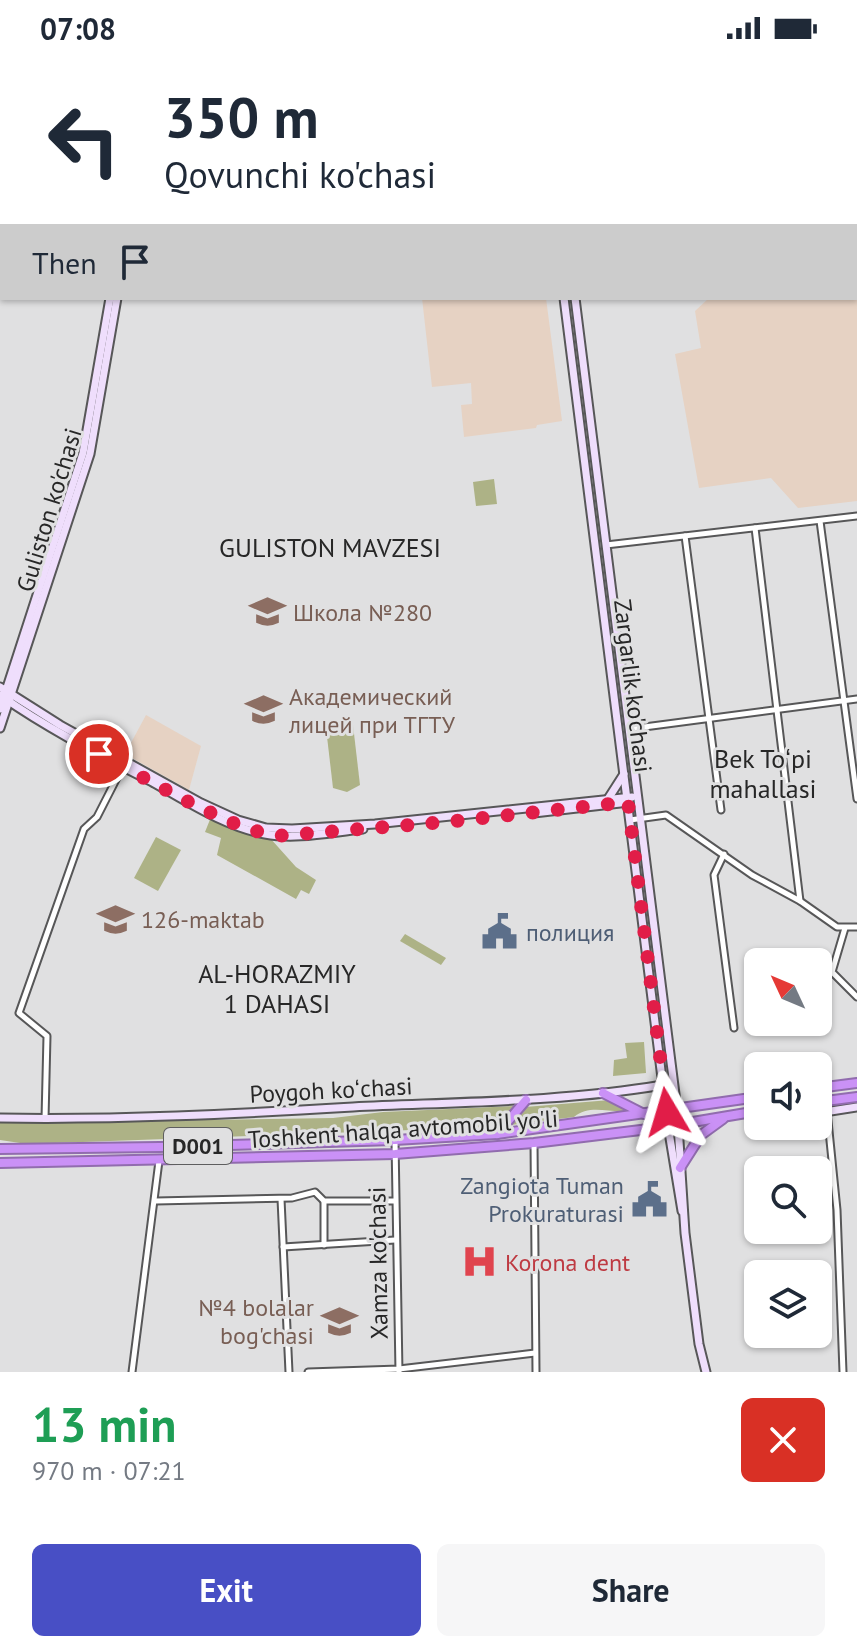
<!DOCTYPE html>
<html lang="en">
<head>
<meta charset="utf-8">
<style>
	:root { --surface:#fff; --page:#f6f6f7; --text:#1f2937; --muted:#747a83; --accent:#484fc5 }
	body { margin:0; font-family:"PT Sans",sans-serif; background:var(--page); color:var(--text); height:100vh; display:flex; flex-direction:column; font-size:30px; white-space:nowrap }
	* { box-sizing:border-box; margin:0 }
	p { font-size:26px; color:var(--muted) }
	.icon { flex:none; width:44px; height:44px; fill:none; stroke:currentColor; stroke-width:2; stroke-linecap:round; stroke-linejoin:round }
	.map { position:relative; height:1316px; overflow:hidden }
	.side { display:flex; flex-direction:column; background:var(--surface); flex:1 }
	.side>* { flex:none }
	.hud { position:absolute; left:0px; top:0px; width:858px; height:244px; box-shadow:0 2px 6px #0004; background:#fff; color:var(--text); overflow:hidden }
	.needle { width:52px; rotate:314deg }
	.controls { position:absolute; left:744px; top:892px; display:grid; gap:16px }
	.controls a { display:grid; place-items:center; width:88px; height:88px; border-radius:12px; background:var(--surface); box-shadow:0 2px 6px #0004; font-size:40px }
	.pin { position:absolute; display:grid; place-items:center; width:68px; height:68px; color:#fff; margin:-34px; border:4px solid #fff; border-radius:50%; box-shadow:0 2px 8px #0007 }
	.me { position:absolute; width:88px; margin:-44px; rotate:353deg; stroke-linejoin:round; filter:drop-shadow(0 0 6px #0008) }
	.turn { display:flex; align-items:center; gap:28px; height:168px; padding:0 32px; font-size:36px }
	.turn .icon { width:104px; height:104px; stroke-width:2.5 }
	.turn b { display:block; font-size:56px; line-height:68px }
	.then { display:flex; align-items:center; height:76px; padding:0 32px; background:#0003; gap:16px; font-size:30px }
	.round { display:grid; place-items:center; flex:none; width:84px; height:84px; border-radius:12px; background:var(--page) }
	.head { display:flex; align-items:center; justify-content:space-between; height:136px; padding:0 32px }
	h1 { font-size:48px; font-weight:800; line-height:60px; color:#1e9e55 }
	.cta { display:flex; gap:16px; margin-top:auto; padding:16px 32px }
	.cta a { flex:1; height:92px; border-radius:12px; background:var(--accent); color:#fff; font-size:32px; font-weight:800; line-height:92px; text-align:center }
	.cta a+a { background:var(--page); color:var(--text) }
	.status { display:flex; justify-content:space-between; align-items:center; height:56px; padding:0 40px; background:var(--surface); direction:ltr }
	.status svg { height:22px; fill:currentColor }
	.map>svg:first-child { display:block }
	.industrial { fill:#e6d2c3 }
	.green { fill:#adb286 }
	.lines { fill:none; stroke-linecap:round; stroke-linejoin:round }
	.street-casing { stroke:#575758; stroke-width:9 }
	.secondary-casing { stroke:#575758; stroke-width:11 }
	.highway-casing { stroke:#916cae; stroke-width:12 }
	.street { stroke:#fff; stroke-width:5 }
	.secondary { stroke:#efdefc; stroke-width:7 }
	.highway { stroke:#ca91f6; stroke-width:8 }
	.route { stroke:#e11d48; stroke-width:14; stroke-dasharray:0 25.2 }
	.labels { text-anchor:middle; dominant-baseline:central; stroke-width:6; stroke-linejoin:round; paint-order:stroke }
	.shield { fill:#e0e0e1; stroke:#5e5e5f; stroke-width:2 }
	.shield-label { font-size:22px; font-weight:bold; fill:#272727 }
	.street-label { font-size:24px; fill:#272727; stroke:#e0e0e1 }
	.education-label { font-size:24px; fill:#785e54; stroke:#e0e0e1; text-anchor:start }
	.service-label { font-size:24px; fill:#4e5e75; stroke:#e0e0e1; text-anchor:start }
	.health-label { font-size:24px; fill:#be3a42; stroke:#e0e0e1; text-anchor:start }
	.neighbourhood-label { font-size:26px; fill:#272727; stroke:#e0e0e1 }
</style>
</head>
<body>
<div class="status"><b>07:08</b><svg viewBox="0 0 49 12"><path d="M0 12V9h3v3zM5 12V6h3v6zM10 12V3h3v9zM15 12V0h3v12zM26 1h20v11H26zM47 4h2v5h-2z"/></svg></div>
<div class="map">
<svg width="857" height="1316" viewBox="0 0 857 1316">
	<rect width="100%" height="100%" fill="#e0e0e1"/>
	<g class="industrial">
		<path d="M857 118V445L798 452 771 422 699 432 675 298 701 292 695 255 709 242H856Z"/>
		<path d="M422 242H546L562 365 537 369 536 372 464 381 461 349 472 348 471 327 432 331Z"/>
		<path d="M146 659 201 690 189 734 125 698Z"/>
	</g>
	<g class="green">
		<path d="M494 423 497 448 476 450 473 426Z"/>
		<path d="M338 664 347 665 353 669 360 729 347 736 333 732 326 672Z"/>
		<path d="M211 761 270 782 296 811 316 824 309 838 301 834 296 843 217 799 221 782 205 776Z"/>
		<path d="M156 781 181 794 158 835 134 822Z"/>
		<path d="M405 878 446 902 441 909 400 885Z"/>
		<path d="M644 986 646 1017 613 1020 614 1004 627 1002 625 987Z"/>
		<path d="M610 1044 626 1055C609 1057 589 1048 574 1061L511 1069 525 1051Z"/>
		<path d="M514 1050 516 1052 500 1070 494 1071 27 1088 0 1084V1067L333 1062 383 1056Z"/>
	</g>
	<g class="lines">
		<defs>
			<g id="street">
				<path d="M64 0V2"/>
				<path d="M290 0 291 2"/>
				<path d="M534 0V2"/>
				<path d="M544 0 545 2"/>
				<path d="M0 71 2 65"/>
				<path d="M820 465 857 743"/>
				<path d="M755 472 800 845"/>
				<path d="M685 480 721 754"/>
				<path d="M606 489 857 460"/>
				<path d="M629 673 857 643"/>
				<path d="M630 764 666 759 752 819 800 845 837 871H857"/>
				<path d="M724 798 714 819 734 972"/>
				<path d="M845 872 832 916 857 941"/>
				<path d="M827 1055 837 1154 843 1316"/>
				<path d="M45 1063 47 980 19 957 84 773 97 761 123 710"/>
				<path d="M395 1085 399 1316"/>
				<path d="M534 1087 536 1316"/>
				<path d="M281 1143 289 1316"/>
				<path d="M156 1145 292 1142 315 1136 324 1145H394"/>
				<path d="M324 1146V1189"/>
				<path d="M283 1191 395 1184"/>
				<path d="M132 1316 159 1105"/>
				<path d="M308 1316 399 1313 535 1297"/>
			</g>
			<g id="secondary">
				<path d="M141 0V2"/>
				<path d="M147 0 148 2"/>
				<path d="M852 0 853 2"/>
				<path d="M856 11 857 13"/>
				<path d="M856 92 857 91"/>
				<path d="M856 100 857 99"/>
				<path d="M0 142 2 143"/>
				<path d="M564 242 668 1070 682 1155"/>
				<path d="M575 242 677 1054 685 1177 699 1288 706 1316"/>
				<path d="M0 631 60 669 201 747 238 764 266 772 292 773 375 768 632 741"/>
				<path d="M0 639C48 673 102 700 154 727 188 746 226 771 265 778 296 784 331 776 363 773"/>
				<path d="M0 653 83 397 110 242"/>
				<path d="M0 672 90 398 117 242"/>
				<path d="M608 743 624 718"/>
				<path d="M534 757 629 746"/>
				<path d="M818 1057 857 1051"/>
				<path d="M0 1062C118 1064 236 1058 353 1051 457 1046 561 1046 663 1029"/>
			</g>
			<g id="highway">
				<path d="M818 1032 857 1027"/>
				<path d="M603 1037 644 1058"/>
				<path d="M818 1046 857 1041"/>
				<path d="M497 1078 526 1044"/>
				<path d="M0 1093 160 1091 395 1084 497 1078 758 1041"/>
				<path d="M0 1107 395 1098 534 1087 657 1072 758 1055"/>
				<path d="M680 1112 701 1079 723 1063"/>
			</g>
		</defs>
		<use href="#street" class="street-casing"/>
		<use href="#secondary" class="secondary-casing"/>
		<use href="#highway" class="highway-casing"/>
		<use href="#street" class="street"/>
		<use href="#secondary" class="secondary"/>
		<use href="#highway" class="highway"/>
	</g>
	<g class="lines">
		<path class="route" d="M99 698 198 751 247 773 277 780 446 766 628 746 667 1056"/>
	</g>
	<defs>
		<symbol id="school-bare" viewBox="-9 -9 18 18"><path d="M0-5L7-2L0 1L-7-2ZM-4 1L0 2.5L4 1V4Q0 6-4 4Z" fill="#8d6e63" stroke="#e0e0e1" stroke-width="2.5" paint-order="stroke"/></symbol>
		<symbol id="university-bare" viewBox="-9 -9 18 18"><path d="M0-5L7-2L0 1L-7-2ZM-4 1L0 2.5L4 1V4Q0 6-4 4Z" fill="#8d6e63" stroke="#e0e0e1" stroke-width="2.5" paint-order="stroke"/></symbol>
		<symbol id="civic-bare" viewBox="-9 -9 18 18"><path d="M-.6-6.5H3V-4.5H.6V-3L4-1V1h2V6H-6V1h2V-1L-.6-3ZM-1.2 2.5V6h2.4V2.5Z" fill="#5c6f8a" stroke="#e0e0e1" stroke-width="2.5" paint-order="stroke"/></symbol>
		<symbol id="hospital-bare" viewBox="-9 -9 18 18"><path d="M-5-5h3v3.5h4V-5h3V5h-3V1.5h-4V5h-3Z" fill="#e0444e" stroke="#e0e0e1" stroke-width="2.5" paint-order="stroke"/></symbol>
	</defs>
	<g fill-rule="evenodd">
		<use href="#school-bare" x="242" y="530" width="51" height="51"/>
		<use href="#university-bare" x="238" y="628" width="51" height="51"/>
		<use href="#school-bare" x="90" y="838" width="51" height="51"/>
		<use href="#civic-bare" x="474" y="850" width="51" height="51"/>
		<use href="#civic-bare" x="624" y="1118" width="51" height="51"/>
		<use href="#hospital-bare" x="454" y="1180" width="51" height="51"/>
		<use href="#school-bare" x="314" y="1240" width="51" height="51"/>
	</g>
	<g class="labels">
		<rect class="shield" x="164" y="1072" width="68" height="36" rx="6"/>
		<g class="shield-label">
			<text x="198" y="1090">D001</text>
		</g>
		<g class="street-label">
			<text transform="translate(49 454) rotate(-73)">Guliston ko'chasi</text>
			<text transform="translate(633 630) rotate(83)">Zargarlik ko'chasi</text>
			<text transform="translate(331 1034) rotate(-3)">Poygoh koʻchasi</text>
			<text transform="translate(403 1073) rotate(-4)">Toshkent halqa avtomobil yo'li</text>
			<text transform="translate(378 1207) rotate(-91)">Xamza ko'chasi</text>
		</g>
		<g class="education-label">
			<text x="293" y="556">Школа №280</text>
			<text x="289" y="640">Академический<tspan x="289" dy="28">лицей при ТГТУ</tspan></text>
			<text x="141" y="863">126-maktab</text>
			<text x="314" y="1251" text-anchor="end">№4 bolalar<tspan x="314" dy="28">bog'chasi</tspan></text>
		</g>
		<g class="service-label">
			<text x="526" y="876">полиция</text>
			<text x="624" y="1129" text-anchor="end">Zangiota Tuman<tspan x="624" dy="28">Prokuraturasi</tspan></text>
		</g>
		<g class="health-label">
			<text x="505" y="1206">Korona dent</text>
		</g>
		<g class="neighbourhood-label">
			<text x="330" y="491">GULISTON MAVZESI</text>
			<text x="763" y="702">Bek Toʻpi<tspan x="763" dy="30">mahallasi</tspan></text>
			<text x="277" y="917">AL-HORAZMIY<tspan x="277" dy="30">1 DAHASI</tspan></text>
		</g>
	</g>
</svg>
<div class="controls">
<a><svg class="needle" viewBox="-14 -14 28 28"><path d="M0-13l5 13h-10z" fill="#e53935"/><path d="M0 13l5-13h-10z" fill="#747a83"/></svg></a>
<a><svg class="icon" aria-label="sound" viewBox="0 0 24 24"><path d="M4 9h4l5-4v14l-5-4H4zM17 9q2 3 0 6"/></svg></a>
<a><svg class="icon" aria-label="search" viewBox="0 0 24 24"><circle cx="10" cy="10" r="6"/><path d="M15 15l6 6"/></svg></a>
<a><svg class="icon" aria-label="layers" viewBox="0 0 24 24"><path d="M12 4l9 5-9 5-9-5zM3 14l9 5 9-5"/></svg></a>
</div>
<div class="pin" style="left:99px;top:698px;background:#d93025"><svg class="icon" aria-label="arrive" viewBox="0 0 24 24"><path d="M6 21V4h12l-3 4 3 4H6"/></svg></div>
<svg class="me" style="left:667px;top:1056px" viewBox="-20 -20 40 40"><path d="M0-17L14 15 0 8-14 15z" fill="#e11d48" stroke="#fff" stroke-width="4"/></svg>
<div class="hud">
<div class="turn"><svg class="icon" aria-label="left" viewBox="0 0 24 24"><path d="M17 20v-9H6M10 6l-5 5 5 5"/></svg><div><b>350 m</b>Qovunchi ko'chasi</div></div>
<div class="then">Then<svg class="icon" aria-label="arrive" viewBox="0 0 24 24"><path d="M6 21V4h12l-3 4 3 4H6"/></svg></div>
</div>
</div>
<section class="side">
<div class="head"><div><h1>13 min</h1><p>970 m · 07:21</p></div><a class="round" style="background:#d93025;color:#fff"><svg class="icon" aria-label="close" viewBox="0 0 24 24"><path d="M6 6l12 12M18 6L6 18"/></svg></a></div>
<div class="cta"><a>Exit</a><a>Share</a></div>
</section>
</body>
</html>
